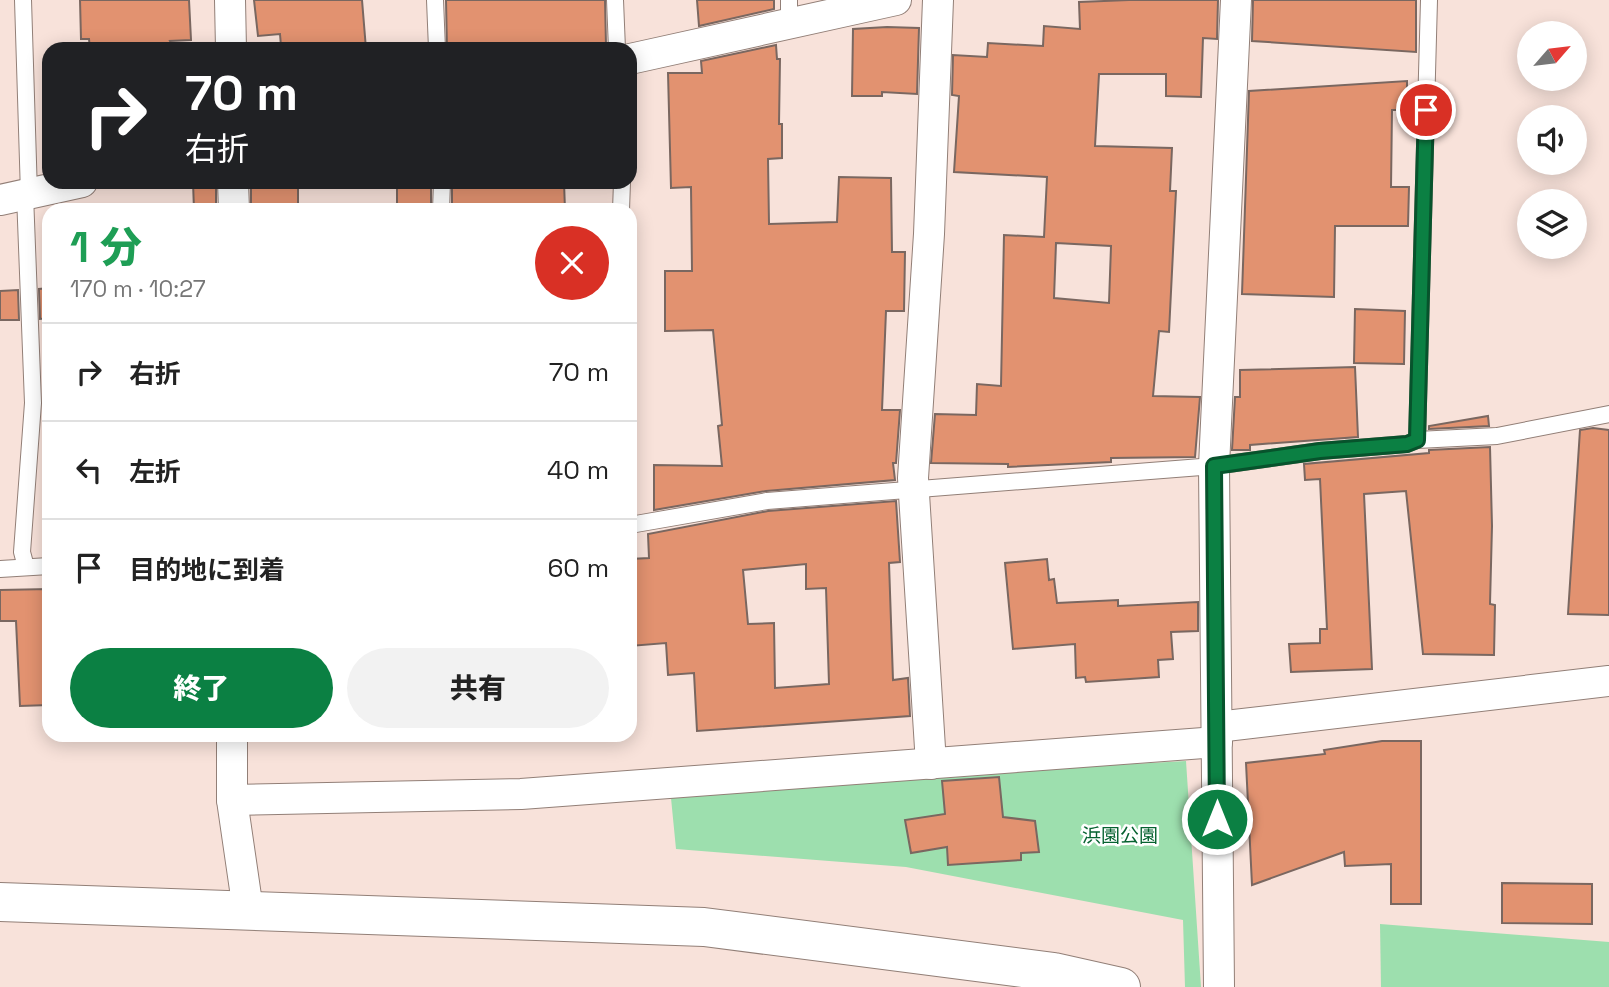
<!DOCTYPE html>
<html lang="ja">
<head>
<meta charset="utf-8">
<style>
	:root { --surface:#fff; --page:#f2f2f2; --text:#222; --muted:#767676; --line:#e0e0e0; --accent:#0b8043 }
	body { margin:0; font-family:"Space Grotesk","Noto Sans JP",sans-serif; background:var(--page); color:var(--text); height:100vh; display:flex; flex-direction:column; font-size:26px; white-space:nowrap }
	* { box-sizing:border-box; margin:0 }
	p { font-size:23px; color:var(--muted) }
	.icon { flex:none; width:38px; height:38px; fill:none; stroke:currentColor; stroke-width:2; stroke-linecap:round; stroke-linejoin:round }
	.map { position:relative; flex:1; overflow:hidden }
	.sheet { position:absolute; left:42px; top:203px; width:595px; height:539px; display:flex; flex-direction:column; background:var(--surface); border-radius:21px; box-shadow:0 4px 18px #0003 }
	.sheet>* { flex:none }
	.banner { position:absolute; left:42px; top:42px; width:595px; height:147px; border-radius:21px; box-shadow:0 4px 18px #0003; background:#202124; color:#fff; overflow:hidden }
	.needle { width:46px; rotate:62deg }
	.buttons { position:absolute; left:1517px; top:21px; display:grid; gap:14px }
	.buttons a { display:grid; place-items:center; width:70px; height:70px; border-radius:50%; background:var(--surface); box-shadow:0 4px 18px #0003; font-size:35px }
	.pin { position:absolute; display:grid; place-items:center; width:60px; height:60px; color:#fff; margin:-30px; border:4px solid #fff; border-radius:50%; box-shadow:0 2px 7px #0007 }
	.me { position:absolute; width:77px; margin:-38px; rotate:0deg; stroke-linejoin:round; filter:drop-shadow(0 0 5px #0008) }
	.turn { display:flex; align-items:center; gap:24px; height:147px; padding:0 28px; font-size:32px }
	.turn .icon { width:91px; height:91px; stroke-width:2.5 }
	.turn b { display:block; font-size:49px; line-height:60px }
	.round { display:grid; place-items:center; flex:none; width:74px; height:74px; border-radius:37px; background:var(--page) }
	.head { display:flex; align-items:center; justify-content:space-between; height:119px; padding:0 28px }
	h1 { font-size:42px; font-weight:800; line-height:52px; color:#1e9e55 }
	.button { display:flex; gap:14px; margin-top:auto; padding:14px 28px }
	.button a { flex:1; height:80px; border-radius:42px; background:var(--accent); color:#fff; font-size:28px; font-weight:800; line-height:80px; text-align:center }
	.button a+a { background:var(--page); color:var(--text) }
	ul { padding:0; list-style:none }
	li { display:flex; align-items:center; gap:21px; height:98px; padding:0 28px; border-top:2px solid var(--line) }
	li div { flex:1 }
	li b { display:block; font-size:26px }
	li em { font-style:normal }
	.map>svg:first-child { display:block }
	.green { fill:#9ddfae }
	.building { fill:#e29270; stroke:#7a6760; stroke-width:2; fill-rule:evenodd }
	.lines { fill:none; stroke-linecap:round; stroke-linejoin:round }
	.lane-casing { stroke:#927f77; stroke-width:18 }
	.street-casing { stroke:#927f77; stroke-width:32 }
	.highway-casing { stroke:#927f77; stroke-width:40 }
	.lane { stroke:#fff; stroke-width:16 }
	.street { stroke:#fff; stroke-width:30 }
	.highway { stroke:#fff; stroke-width:38 }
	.route-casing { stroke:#07532c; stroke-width:18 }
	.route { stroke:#0b8043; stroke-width:12 }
	.labels { text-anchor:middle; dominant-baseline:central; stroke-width:5; stroke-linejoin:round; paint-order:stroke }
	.park-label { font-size:19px; fill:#066230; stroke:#fff }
</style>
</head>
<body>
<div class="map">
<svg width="1609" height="987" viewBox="0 0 1609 987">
	<rect width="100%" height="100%" fill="#f8e2da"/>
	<g class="green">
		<path d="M1186 761 1201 987H1185L1183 920 906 867 676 849 671 798 938 775Z"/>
		<path d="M1380 924 1609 942V987H1381Z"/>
	</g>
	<g class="building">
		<path d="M80 0H189L191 40 170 41 171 43 158 44V46L90 49 89 39H81Z"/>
		<path d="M254 0H362L366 49H312L311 43 281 46 280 34 258 36Z"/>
		<path d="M446 0H605L606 46 594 49H447Z"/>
		<path d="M697 0H774V9L699 26Z"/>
		<path d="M1129 0H1218L1217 39 1203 38 1201 97 1166 96V74H1099L1095 146 1172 148 1170 191H1176L1169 332 1159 331 1153 396 1200 397 1195 457 1111 458V462L1008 467V464L931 463 935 414 976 415 977 384 1001 386 1004 235 1044 237 1047 177 954 172 959 96 952 95 953 55 987 57 988 43 1043 46 1044 26 1080 29 1079 2ZM1056 243 1111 246 1109 303 1054 298Z"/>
		<path d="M1253 0H1416V52L1252 41Z"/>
		<path d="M887 27 919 28 917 94 882 92V96H852L853 29Z"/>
		<path d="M776 45 777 59H780L779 124H782V158L768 159 769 224 837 222 839 177 891 178 892 252H905L904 311H886L882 410H900L896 463H893L895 480 766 491 654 510V465L722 466 718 426 722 425 713 330 665 331V271H692L691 187 671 188 668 73H702L701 61Z"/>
		<path d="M1407 81V110H1392L1391 187H1409L1408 226H1335L1334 297 1242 294 1249 91Z"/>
		<path d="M193 182H216V210H194Z"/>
		<rect x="251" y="182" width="47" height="28"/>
		<rect x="397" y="182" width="34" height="28"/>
		<path d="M452 182H564L565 210H452Z"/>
		<path d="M49 288V318L40 319 39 289Z"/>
		<path d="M18 290 19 320H0V291Z"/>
		<path d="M1355 309 1405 311 1404 364 1354 363Z"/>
		<path d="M1355 367 1358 437 1250 445V450H1232L1235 397H1240V370Z"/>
		<path d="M1488 416 1489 426 1429 429V426Z"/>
		<path d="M1593 428 1609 430V615L1568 614 1580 430Z"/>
		<path d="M1490 447 1492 526 1490 604 1495 605 1494 655 1423 654 1406 491 1364 494 1372 669 1291 672 1289 644 1320 643V629H1327L1320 479 1305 480 1304 464 1429 453V450Z"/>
		<path d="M896 501 900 562 889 563 893 680 908 678 910 716 697 731 694 673 668 675 666 643 630 646V559L649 558 648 534 768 511ZM806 564V589L826 588 829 684 775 688 774 623 748 624 743 570Z"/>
		<path d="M1047 559 1049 580 1054 579 1057 603 1118 600V606L1198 602V631L1171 632 1173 659 1158 660 1159 677 1086 682 1085 677 1076 678 1075 644 1013 649 1005 563Z"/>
		<path d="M49 589V705L20 706 16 621H0V590Z"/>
		<path d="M1382 741H1421V904H1391V864L1345 866 1344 852 1252 885 1246 763 1325 754 1324 750Z"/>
		<path d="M999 777 1003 817 1035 821 1039 852 1021 853V860L948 865 947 847 911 853 905 820 945 814 942 781Z"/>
		<path d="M1502 883 1592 884V924L1502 923Z"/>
	</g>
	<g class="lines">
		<defs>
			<g id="lane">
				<path d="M23 0 29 194"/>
				<path d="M435 0 437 49"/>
				<path d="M615 0 617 49"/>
				<path d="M789 0V24"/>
				<path d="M25 195 33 403 22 552 26 567"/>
				<path d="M441 210 442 182"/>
				<path d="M621 210 622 182"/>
				<path d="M1417 440 1429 0"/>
				<path d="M630 525 767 501 1214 466 1320 451 1407 444 1417 440 1497 436 1609 414"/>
				<path d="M0 569 49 566"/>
			</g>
			<g id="street">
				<path d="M230 0 231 49"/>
				<path d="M630 59 896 0"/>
				<path d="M233 182 234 210"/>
				<path d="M0 200 82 182"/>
				<path d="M1217 727 1609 681"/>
				<path d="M232 735V800L248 910"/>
				<path d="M931 764 913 478 929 234 938 0"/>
				<path d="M232 800 521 794 1217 742"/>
				<path d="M1219 987 1214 466 1236 0"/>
			</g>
			<path id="highway" d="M0 902 704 927 1054 972 1121 987"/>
		</defs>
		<use href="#lane" class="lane-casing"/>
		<use href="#street" class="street-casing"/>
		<use href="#highway" class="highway-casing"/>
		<use href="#lane" class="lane"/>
		<use href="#street" class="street"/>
		<use href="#highway" class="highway"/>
	</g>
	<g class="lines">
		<defs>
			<path id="route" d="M1217 819 1214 466 1320 451 1407 444 1417 440 1426 110"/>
		</defs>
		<use href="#route" class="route-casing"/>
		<use href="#route" class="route"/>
	</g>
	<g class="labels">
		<g class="park-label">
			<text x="1120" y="835">浜園公園</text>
		</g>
	</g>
</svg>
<div class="buttons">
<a><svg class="needle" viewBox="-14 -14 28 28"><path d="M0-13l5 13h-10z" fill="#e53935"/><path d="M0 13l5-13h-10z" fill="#767676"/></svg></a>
<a><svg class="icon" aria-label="sound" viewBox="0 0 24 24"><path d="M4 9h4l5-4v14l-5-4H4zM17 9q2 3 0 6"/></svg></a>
<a><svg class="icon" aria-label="layers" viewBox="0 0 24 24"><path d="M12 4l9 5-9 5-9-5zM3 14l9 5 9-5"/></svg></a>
</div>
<div class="pin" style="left:1426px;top:110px;background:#d93025"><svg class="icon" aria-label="arrive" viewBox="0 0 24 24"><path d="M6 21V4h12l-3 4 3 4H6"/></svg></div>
<svg class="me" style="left:1217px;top:819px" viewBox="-20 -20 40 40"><circle r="17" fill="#0b8043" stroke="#fff" stroke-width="3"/><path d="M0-11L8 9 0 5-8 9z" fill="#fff"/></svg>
<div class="banner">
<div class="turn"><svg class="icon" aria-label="right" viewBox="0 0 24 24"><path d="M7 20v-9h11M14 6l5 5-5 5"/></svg><div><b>70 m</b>右折</div></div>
</div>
<section class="sheet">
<div class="head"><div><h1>1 分</h1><p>170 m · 10:27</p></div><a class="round" style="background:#d93025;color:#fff"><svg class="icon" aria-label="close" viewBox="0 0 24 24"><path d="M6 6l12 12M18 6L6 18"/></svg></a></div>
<ul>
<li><svg class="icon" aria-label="right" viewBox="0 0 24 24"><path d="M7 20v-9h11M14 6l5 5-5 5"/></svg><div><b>右折</b></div><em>70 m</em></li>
<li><svg class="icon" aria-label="left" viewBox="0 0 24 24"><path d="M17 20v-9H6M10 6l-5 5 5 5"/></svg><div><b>左折</b></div><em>40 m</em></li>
<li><svg class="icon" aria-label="arrive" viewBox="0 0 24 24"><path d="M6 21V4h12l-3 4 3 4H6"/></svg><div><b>目的地に到着</b></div><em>60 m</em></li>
</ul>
<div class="button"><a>終了</a><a>共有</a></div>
</section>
</div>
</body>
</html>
